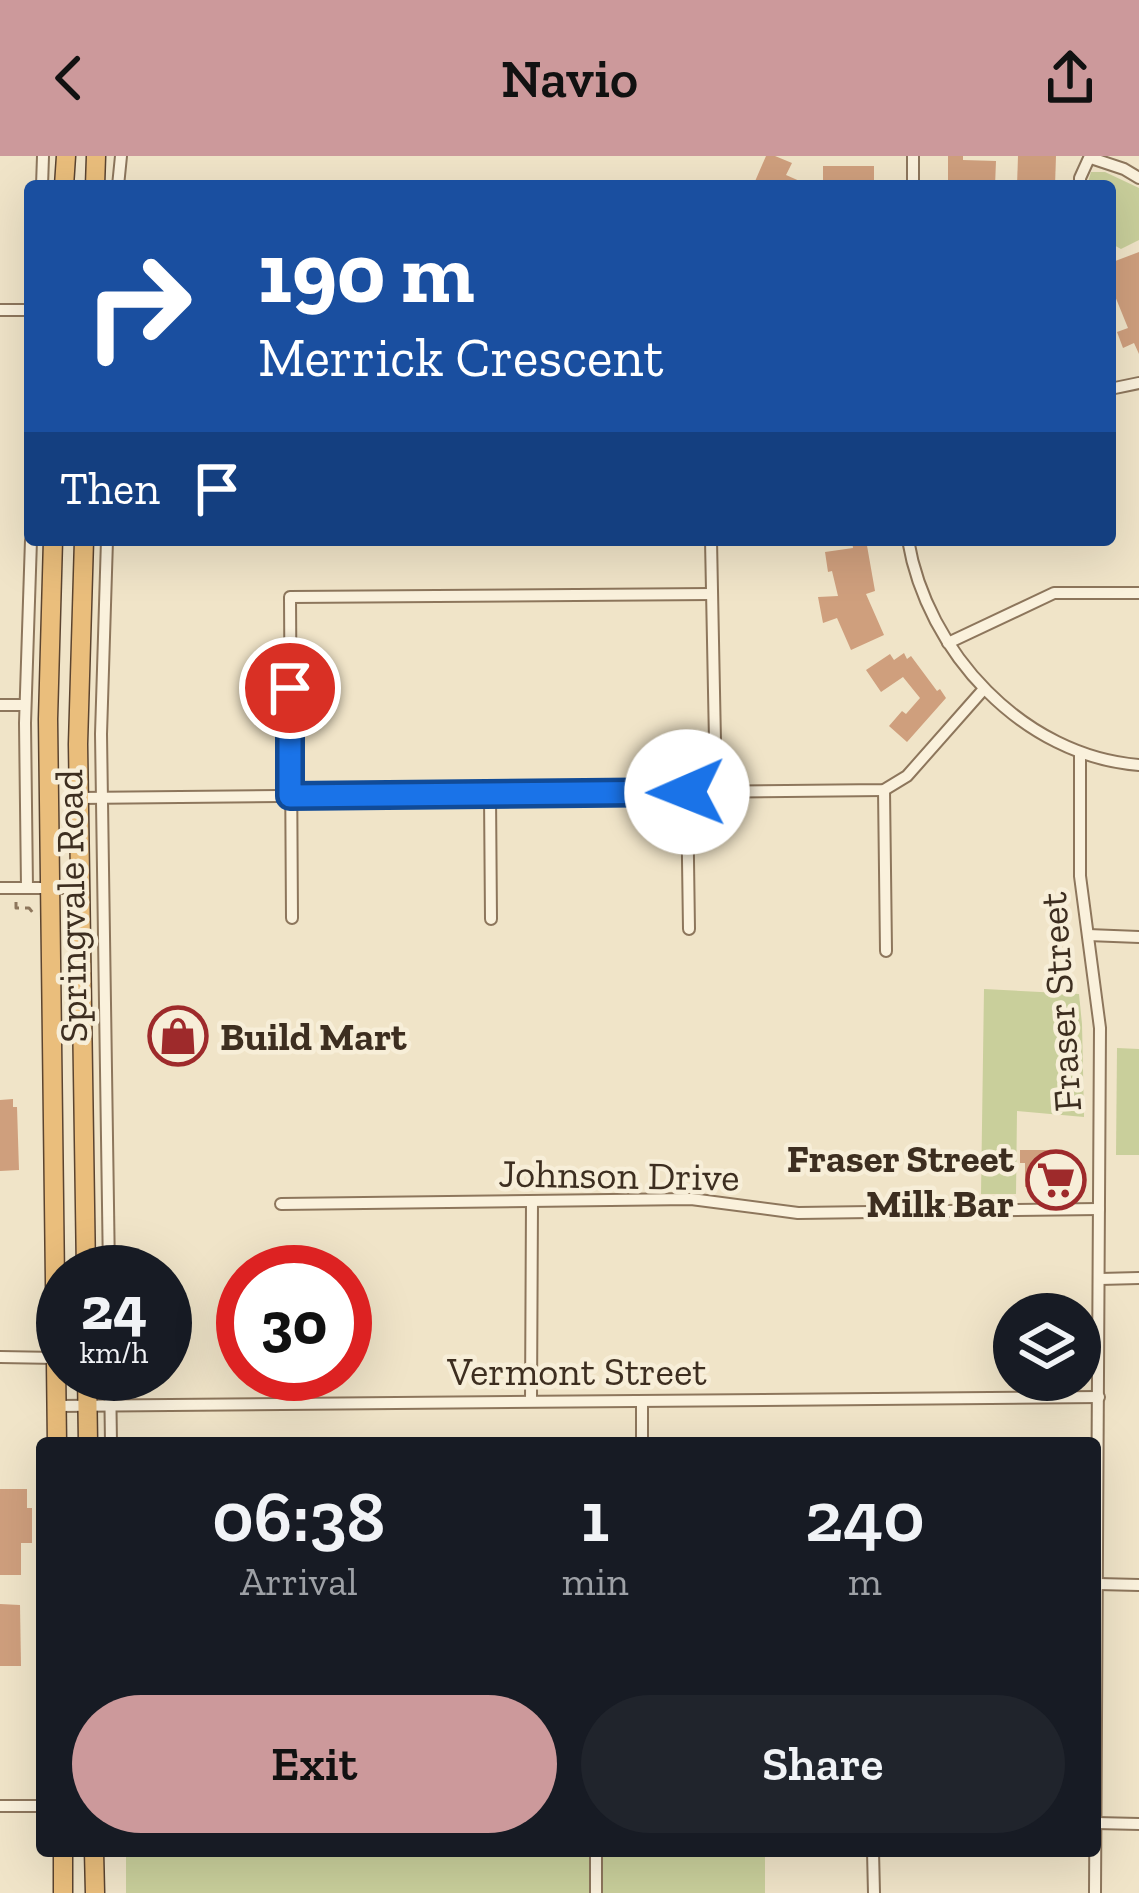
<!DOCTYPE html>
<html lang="en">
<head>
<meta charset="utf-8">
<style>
	:root { --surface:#171b24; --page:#20242c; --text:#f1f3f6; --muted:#9ea1a6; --accent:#cc999b }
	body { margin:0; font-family:"Zilla Slab",serif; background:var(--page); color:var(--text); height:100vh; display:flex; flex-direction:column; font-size:45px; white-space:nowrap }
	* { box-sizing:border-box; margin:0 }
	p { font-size:39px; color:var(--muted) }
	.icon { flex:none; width:66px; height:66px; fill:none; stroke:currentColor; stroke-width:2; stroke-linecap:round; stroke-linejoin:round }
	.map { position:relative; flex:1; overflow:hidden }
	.sheet { position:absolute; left:36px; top:1281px; width:1065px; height:420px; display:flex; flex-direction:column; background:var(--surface); border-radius:12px; box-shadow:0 12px 48px #0002 }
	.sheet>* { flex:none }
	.guide { position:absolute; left:24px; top:24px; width:1092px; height:366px; border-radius:12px; box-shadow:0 12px 48px #0002; background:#1a4fa0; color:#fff; overflow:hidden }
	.buttons { position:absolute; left:993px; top:1137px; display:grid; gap:24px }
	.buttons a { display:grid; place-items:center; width:108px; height:108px; border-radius:50%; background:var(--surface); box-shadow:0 12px 48px #0002; font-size:60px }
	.speed { position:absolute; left:36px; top:1089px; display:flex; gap:24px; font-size:60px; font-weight:700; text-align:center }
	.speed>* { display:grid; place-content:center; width:156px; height:156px; border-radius:50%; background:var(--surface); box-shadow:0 12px 48px #0002; line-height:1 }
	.speed small { font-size:30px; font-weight:400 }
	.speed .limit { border:18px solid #d22; background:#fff; color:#111 }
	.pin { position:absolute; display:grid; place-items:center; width:102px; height:102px; color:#fff; margin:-51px; border:6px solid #fff; border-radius:50%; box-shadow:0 3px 12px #0007 }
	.me { position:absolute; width:132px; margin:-66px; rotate:269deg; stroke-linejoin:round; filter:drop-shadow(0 0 9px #0008) }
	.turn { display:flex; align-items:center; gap:42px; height:252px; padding:0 36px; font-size:54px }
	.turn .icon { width:156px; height:156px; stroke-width:2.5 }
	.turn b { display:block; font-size:84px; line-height:102px }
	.then { display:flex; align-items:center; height:114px; padding:0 36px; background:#0003; gap:24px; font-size:45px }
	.eta { display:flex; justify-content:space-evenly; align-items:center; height:204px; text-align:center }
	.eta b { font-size:72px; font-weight:600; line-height:84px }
	.button { display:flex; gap:24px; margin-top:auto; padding:24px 36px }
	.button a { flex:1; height:138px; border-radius:72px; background:var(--accent); color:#111; font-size:48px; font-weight:600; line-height:138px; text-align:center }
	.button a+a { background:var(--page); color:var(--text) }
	header { display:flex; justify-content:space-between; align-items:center; height:156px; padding:0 36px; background:var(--accent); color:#111; font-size:54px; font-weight:600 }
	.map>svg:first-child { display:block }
	.green { fill:#c9cf9b }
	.building { fill:#cf9f7d }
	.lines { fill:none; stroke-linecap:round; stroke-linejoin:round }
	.minor-casing { stroke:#8d765c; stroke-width:14 }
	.trunk-casing { stroke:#5b4430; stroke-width:21 }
	.path { stroke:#8d765c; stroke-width:3; stroke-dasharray:9 6; stroke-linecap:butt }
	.minor { stroke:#faf1dc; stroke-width:10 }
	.trunk { stroke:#eabe7c; stroke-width:18 }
	.route-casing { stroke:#114b97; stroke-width:30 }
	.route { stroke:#1a73e8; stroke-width:21 }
	.labels { text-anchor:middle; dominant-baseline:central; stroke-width:9; stroke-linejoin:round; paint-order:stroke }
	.street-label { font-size:39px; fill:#3d2e20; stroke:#f7eed8 }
	.poi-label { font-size:39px; font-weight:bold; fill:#3d2e20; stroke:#f7eed8; text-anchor:start }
</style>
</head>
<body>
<header><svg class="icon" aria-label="back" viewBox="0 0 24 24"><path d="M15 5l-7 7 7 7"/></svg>Navio<svg class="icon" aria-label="share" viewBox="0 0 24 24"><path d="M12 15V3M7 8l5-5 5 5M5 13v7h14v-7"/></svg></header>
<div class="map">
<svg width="1139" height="1737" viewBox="0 0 1139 1737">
	<rect width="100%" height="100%" fill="#f0e4c8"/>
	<g class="green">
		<path d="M1091 16H1105L1139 32V84L1121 93 1110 87V30H1087Z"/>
		<path d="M984 833 1079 838 1082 868 1084 961 1017 955 1016 1038H981Z"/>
		<path d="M1117 892 1139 893V999H1116Z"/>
		<rect x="126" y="1695" width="639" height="42"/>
	</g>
	<g class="building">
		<path d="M766 0H775L792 7 786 19 811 30H753Z"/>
		<path d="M948 0H963V4L996 5 995 30 948 29Z"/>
		<path d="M1018 0H1056L1055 30H1017Z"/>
		<rect x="823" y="10" width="51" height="20"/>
		<path d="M1139 96V198L1134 187 1123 192 1117 176 1128 172 1115 140 1110 142V107Z"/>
		<path d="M852 384H866L875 435 866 438 884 479 851 494 837 462 823 467 818 441 838 440 832 415 828 416 825 396 853 392Z"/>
		<path d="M904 497 907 503 911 500 937 535 940 533 946 542 907 586 889 570 902 555 906 558 920 542 903 521 881 536 866 514 890 498 894 504Z"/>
		<path d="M13 943V951H17L19 1014 0 1015V944Z"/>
		<path d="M1020 994H1053V1013H1065V1025L1058 1031H1025V1007H1020Z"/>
		<path d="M0 1333H27V1352H32V1387H21V1419H0Z"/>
		<path d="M0 1448 20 1449 21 1510H0Z"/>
	</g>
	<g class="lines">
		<defs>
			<g id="minor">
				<path d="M1091 2 1124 13 1139 22"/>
				<path d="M42 30 43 0"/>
				<path d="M118 30 121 0"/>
				<path d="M913 30V0"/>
				<path d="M1080 30V22L1090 0"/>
				<path d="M0 154H30"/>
				<path d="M1110 233 1139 227"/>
				<path d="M107 384 101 578 109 1116"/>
				<path d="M711 384 716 636"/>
				<path d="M908 384C927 496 1023 600 1139 609"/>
				<path d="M948 487 1054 437H1139"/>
				<path d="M0 549H25"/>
				<path d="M1080 598V720L1100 872 1095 1737"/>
				<path d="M884 634 886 795"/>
				<path d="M687 636 689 773"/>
				<path d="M490 639 491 763"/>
				<path d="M79 642 884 634 907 620 983 534"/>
				<path d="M0 732H80"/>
				<path d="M27 732 25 567 31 384"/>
				<path d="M292 762 290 441 712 438"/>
				<path d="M1088 779 1139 781"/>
				<path d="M281 1048 691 1043 798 1057 1099 1053"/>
				<path d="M1100 1123 1139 1122"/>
				<path d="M0 1201 57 1202"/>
				<path d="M110 1218 111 1287"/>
				<path d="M531 1244 532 1046"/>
				<path d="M642 1245V1287"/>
				<path d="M56 1250 1099 1241"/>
				<path d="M1098 1428 1139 1429"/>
				<path d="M0 1650H42"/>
				<path d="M1096 1667 1139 1668"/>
				<path d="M873 1695 874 1737"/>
				<path d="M596 1737V1695"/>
			</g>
			<g id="trunk">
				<path d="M64 30 66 0"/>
				<path d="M95 30 96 0"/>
				<path d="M53 384 48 563 57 1287"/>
				<path d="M84 384 78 588 86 1116"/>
				<path d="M87 1218 88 1287"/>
				<path d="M63 1695V1737"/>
				<path d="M94 1695 95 1737"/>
			</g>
		</defs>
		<use href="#minor" class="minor-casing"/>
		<use href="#trunk" class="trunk-casing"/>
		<g class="path">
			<path d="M29 62H30"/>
			<path d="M16 746V752H29L34 758"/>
		</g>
		<use href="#minor" class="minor"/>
		<use href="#trunk" class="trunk"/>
	</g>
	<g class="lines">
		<defs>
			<path id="route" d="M290 532V640L687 636"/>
		</defs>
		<use href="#route" class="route-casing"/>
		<use href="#route" class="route"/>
	</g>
	<defs>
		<symbol id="shop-ring" viewBox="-11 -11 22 22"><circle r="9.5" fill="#f7eed8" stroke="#9e2a2b" stroke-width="1.5"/><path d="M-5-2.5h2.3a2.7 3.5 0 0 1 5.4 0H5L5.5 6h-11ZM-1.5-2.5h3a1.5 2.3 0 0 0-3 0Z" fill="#9e2a2b"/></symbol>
		<symbol id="supermarket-ring" viewBox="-11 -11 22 22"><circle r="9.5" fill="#f7eed8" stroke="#9e2a2b" stroke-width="1.5"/><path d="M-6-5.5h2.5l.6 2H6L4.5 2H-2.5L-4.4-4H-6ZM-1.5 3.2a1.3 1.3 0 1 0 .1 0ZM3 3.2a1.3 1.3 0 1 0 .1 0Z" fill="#9e2a2b"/></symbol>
	</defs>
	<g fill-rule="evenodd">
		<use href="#shop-ring" x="145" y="847" width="66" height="66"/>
		<use href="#supermarket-ring" x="1023" y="991" width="66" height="66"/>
	</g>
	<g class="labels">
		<g class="street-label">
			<text transform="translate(71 750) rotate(-91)">Springvale Road</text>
			<text transform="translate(1060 846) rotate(-94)">Fraser Street</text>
			<text transform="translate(619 1019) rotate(1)">Johnson Drive</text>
			<text x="577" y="1215">Vermont Street</text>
		</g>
		<g class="poi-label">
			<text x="220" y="880">Build Mart</text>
			<text x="1014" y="1002" text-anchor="end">Fraser Street<tspan x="1014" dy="45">Milk Bar</tspan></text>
		</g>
	</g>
</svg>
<div class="buttons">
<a><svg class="icon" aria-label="layers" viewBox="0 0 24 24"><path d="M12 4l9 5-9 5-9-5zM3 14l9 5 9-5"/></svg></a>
</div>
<div class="speed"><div>24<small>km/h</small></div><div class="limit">30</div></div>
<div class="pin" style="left:290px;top:532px;background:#d93025"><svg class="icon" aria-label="arrive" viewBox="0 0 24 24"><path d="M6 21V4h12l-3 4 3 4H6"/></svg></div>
<svg class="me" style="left:687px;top:636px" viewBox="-20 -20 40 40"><circle r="19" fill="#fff"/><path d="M0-13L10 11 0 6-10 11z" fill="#1a73e8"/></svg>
<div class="guide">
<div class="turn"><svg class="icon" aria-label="right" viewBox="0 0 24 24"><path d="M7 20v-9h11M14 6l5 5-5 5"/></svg><div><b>190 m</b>Merrick Crescent</div></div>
<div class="then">Then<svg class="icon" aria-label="arrive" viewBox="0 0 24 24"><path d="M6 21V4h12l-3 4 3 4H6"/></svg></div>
</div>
<section class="sheet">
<div class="eta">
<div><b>06:38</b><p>Arrival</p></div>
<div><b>1</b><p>min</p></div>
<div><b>240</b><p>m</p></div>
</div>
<div class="button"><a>Exit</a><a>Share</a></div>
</section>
</div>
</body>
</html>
